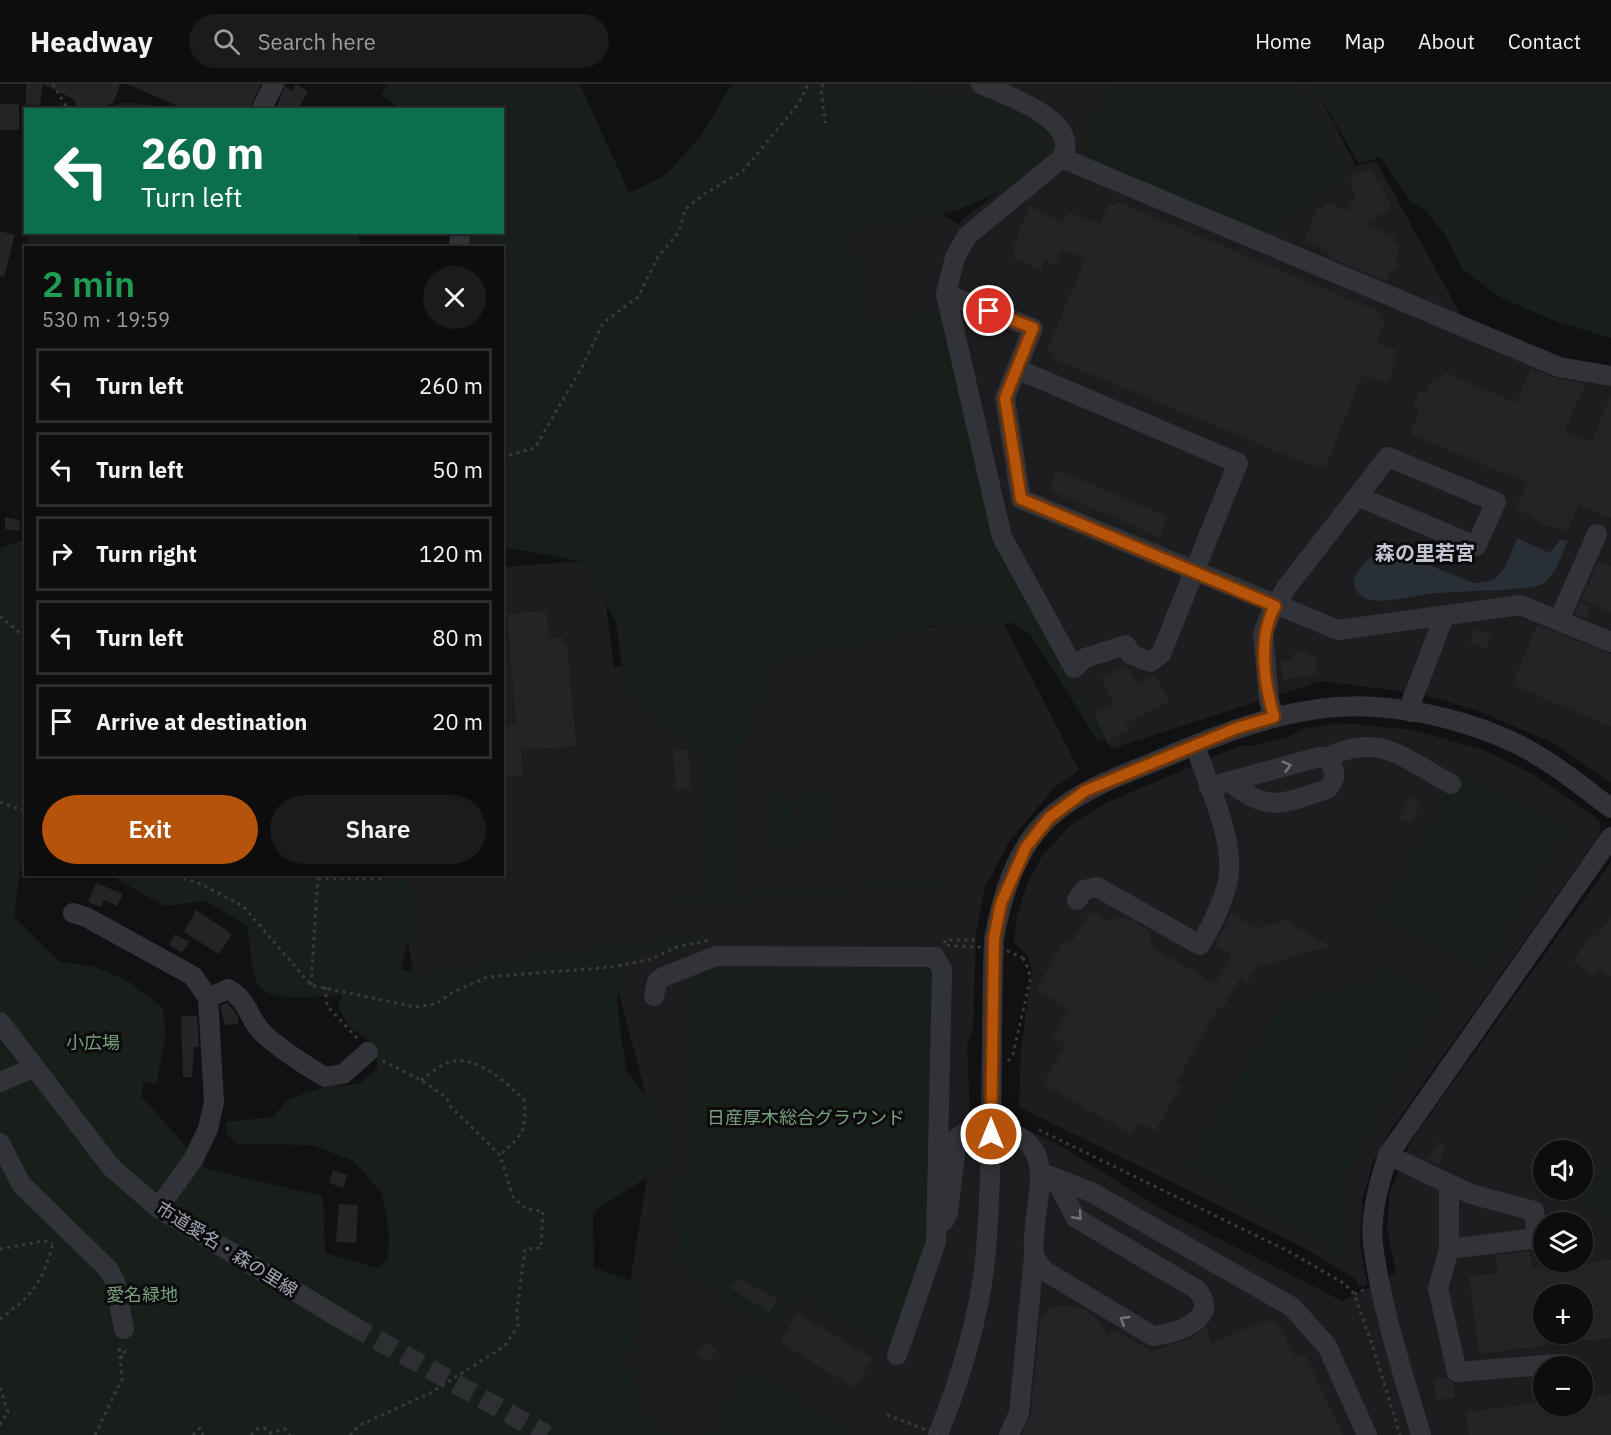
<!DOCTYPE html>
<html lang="en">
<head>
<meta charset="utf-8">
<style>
	:root { --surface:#0d0d0e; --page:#1b1b1c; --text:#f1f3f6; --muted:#9a9c9e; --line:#2d2d2e; --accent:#b45309 }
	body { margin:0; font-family:"IBM Plex Sans","Noto Sans JP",sans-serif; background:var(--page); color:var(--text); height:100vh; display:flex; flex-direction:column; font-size:22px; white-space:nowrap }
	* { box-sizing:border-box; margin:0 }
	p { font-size:20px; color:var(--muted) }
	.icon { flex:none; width:33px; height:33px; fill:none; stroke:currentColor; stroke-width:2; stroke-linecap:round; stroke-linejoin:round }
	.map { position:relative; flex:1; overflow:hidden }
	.sheet { position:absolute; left:24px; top:162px; width:480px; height:630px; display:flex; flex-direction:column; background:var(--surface); border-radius:0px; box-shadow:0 2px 4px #0004,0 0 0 2px var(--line) }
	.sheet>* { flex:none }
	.guide { position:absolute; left:24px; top:24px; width:480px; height:126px; border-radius:0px; box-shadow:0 2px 4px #0004,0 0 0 2px var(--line); background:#0b6e4f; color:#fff; overflow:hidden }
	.fabs { position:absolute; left:1533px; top:1056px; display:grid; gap:12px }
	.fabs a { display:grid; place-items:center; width:60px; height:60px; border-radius:50%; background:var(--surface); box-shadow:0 2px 4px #0004,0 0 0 2px var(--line); font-size:30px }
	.pin { position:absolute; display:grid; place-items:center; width:51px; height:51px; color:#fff; margin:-26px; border:3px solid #fff; border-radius:50%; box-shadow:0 2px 6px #0007 }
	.me { position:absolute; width:66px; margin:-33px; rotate:0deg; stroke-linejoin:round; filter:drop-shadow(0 0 4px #0008) }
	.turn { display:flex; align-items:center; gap:21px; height:126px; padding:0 18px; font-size:27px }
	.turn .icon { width:78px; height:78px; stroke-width:2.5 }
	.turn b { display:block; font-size:42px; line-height:51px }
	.round { display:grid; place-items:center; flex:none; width:63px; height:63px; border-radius:32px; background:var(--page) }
	.head { display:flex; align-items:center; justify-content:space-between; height:102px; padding:0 18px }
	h1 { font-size:36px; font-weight:600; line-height:45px; color:#1e9e55 }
	.cta { display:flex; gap:12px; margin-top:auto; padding:12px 18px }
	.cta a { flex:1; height:69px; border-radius:36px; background:var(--accent); color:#fff; font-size:24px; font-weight:600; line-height:69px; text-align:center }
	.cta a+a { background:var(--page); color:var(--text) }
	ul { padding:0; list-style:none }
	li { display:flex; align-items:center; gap:18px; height:75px; margin:0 12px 9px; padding:0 6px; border:3px solid var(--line); border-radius:0px }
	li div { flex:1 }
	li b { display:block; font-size:22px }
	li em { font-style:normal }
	header { display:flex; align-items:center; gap:36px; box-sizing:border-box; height:84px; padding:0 30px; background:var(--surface); border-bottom:2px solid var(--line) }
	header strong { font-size:28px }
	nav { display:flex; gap:33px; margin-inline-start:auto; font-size:21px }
	.search { width:420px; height:54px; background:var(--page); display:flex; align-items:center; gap:15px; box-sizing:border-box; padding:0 21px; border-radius:33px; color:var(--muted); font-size:22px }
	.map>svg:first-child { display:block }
	.built { fill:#1d1d20; fill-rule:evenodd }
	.green { fill:#181e19 }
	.water { fill:#282f37 }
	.building { fill:#242427 }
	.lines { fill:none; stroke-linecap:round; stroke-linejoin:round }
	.minor-tunnel { stroke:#2e2f33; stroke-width:20; stroke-dasharray:20 10; stroke-linecap:butt }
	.path { stroke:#383a3f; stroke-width:3; stroke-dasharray:3 4.5; stroke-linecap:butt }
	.minor { stroke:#323338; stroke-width:20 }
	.path-bridge { stroke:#383a3f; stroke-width:3; stroke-dasharray:3 4.5; stroke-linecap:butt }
	.oneway { stroke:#70737c }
	.route-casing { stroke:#753606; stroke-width:15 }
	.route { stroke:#b45309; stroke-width:10 }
	.labels { text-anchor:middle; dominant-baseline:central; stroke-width:6; stroke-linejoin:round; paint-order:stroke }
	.park-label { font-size:18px; fill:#79a07d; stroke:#0c0c0e }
	.street-label { font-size:18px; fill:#a2a7b4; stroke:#0c0c0e }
	.neighbourhood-label { font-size:20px; font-weight:bold; fill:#c3c6d0; stroke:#0c0c0e }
</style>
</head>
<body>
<header>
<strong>Headway</strong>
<div class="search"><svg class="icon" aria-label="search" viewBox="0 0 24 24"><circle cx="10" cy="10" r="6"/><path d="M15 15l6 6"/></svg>Search here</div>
<nav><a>Home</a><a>Map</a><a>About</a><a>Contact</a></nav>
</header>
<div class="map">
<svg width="1611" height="1351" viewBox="0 0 1611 1351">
	<rect width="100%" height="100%" fill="#111113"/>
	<g class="built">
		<path d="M811 0H1313L1356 82 1376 77 1462 233 1611 293V699L1553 659 1478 627 1422 610 1321 597 1111 665 988 481 864 247 843 142 934 126 958 140 1037 76Z"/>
		<path d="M600 476 614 583 1001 534 1079 686 1055 703 1010 756 985 803 976 849 973 944 967 962 970 1032 1000 1033 1056 1059 1163 1126 1342 1217 1396 1189 1387 1145 1390 1108 1411 1057 1611 778V1351H647L616 1284 655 1046 611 879 414 897 398 791 502 790 503 483ZM1544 1066H1582V1106H1544ZM1544 1138H1582V1178H1544ZM1544 1210H1582V1250H1544ZM1544 1282H1582V1322H1544Z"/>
		<path d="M1342 639 1412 646 1481 665 1533 690 1599 736 1601 749 1392 1044 1374 1076 1362 1116 1360 1160 1367 1200 1359 1202 1355 1195 1303 1163 1019 1023 1021 965 1032 887 1028 872 1014 858 1017 832 1027 800 1042 772 1073 739 1108 718 1239 662H1253L1285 654 1304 645Z"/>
	</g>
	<g class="green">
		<path d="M388 0H580L629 109 667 90 702 50 732 0H912C922 20 941 7 957 8 982 9 1028 31 1046 47L1049 66C1020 100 983 119 940 131 911 139 879 139 850 146L868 237 946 228 1001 476 1106 653 1098 657 1030 550 1012 539 930 542 774 579 738 676 730 690 731 809 963 792 962 799 668 823 667 817 710 812 703 696 712 678 656 636 625 606 616 537 580 477 508 464 503 468 502 164 461 163 469 149 502 148V26L401 25 381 10Z"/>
		<path d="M1108 0H1299L1349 91 1262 151 1089 78 1084 55Z"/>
		<path d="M1313 0H1611V254L1560 239 1501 214 1463 186 1446 152 1425 126 1410 117 1380 73 1359 80Z"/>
		<path d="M124 18 172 24 175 25H107Z"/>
		<path d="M28 149 358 148 360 163H27Z"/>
		<path d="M25 455 26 785 20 786 14 833 60 878 93 882 128 897 163 924 166 950 156 1001 144 997 141 1012 207 1085 323 1112 325 1169 377 1184 388 1175 389 1147 382 1110 354 1077 312 1061 236 1060 226 1049V1038L273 1033 287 1016 323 1003 359 1000 377 985 376 963 348 941 338 922 342 911C319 911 263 923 255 894 250 878 251 858 247 842L206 817 164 822 110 791H407C417 824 410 853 401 886L429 891 470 881 698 850 699 862 640 871 622 886 617 918 626 986 674 1047 666 1081 593 1128 594 1184 639 1199 645 1214C639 1235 629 1261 631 1283 633 1305 650 1340 669 1351H0V464Z"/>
		<path d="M1460 687 1565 745 1484 890 1380 831Z"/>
		<path d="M827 704 832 758 808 760 803 707Z"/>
		<path d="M791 708 797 761 772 764 767 710Z"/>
		<path d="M715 876 933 883 927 1163 887 1263 798 1208 773 1245 678 1184 686 902Z"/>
		<path d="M1380 879 1443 911 1349 1088V1176L1187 1082 1280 920 1368 899Z"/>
		<path d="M1611 1083V1128L1607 1131 1570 1112Z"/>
		<path d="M749 1285 857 1351H709Z"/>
	</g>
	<path class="water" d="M1517 454 1550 469 1560 456 1568 457C1561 470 1556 492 1542 500 1529 507 1459 507 1438 509 1420 510 1380 522 1365 514 1336 499 1371 467 1390 465L1473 499C1505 499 1506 479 1517 454Z"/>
	<g class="building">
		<path d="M26 0H43L40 21H26Z"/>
		<path d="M43 0H120L114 18 100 26H79L73 15Z"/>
		<path d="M127 0H261L249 26H187Z"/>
		<path d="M296 0 308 8 297 26H275L285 2 292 7Z"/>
		<rect x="0" y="20" width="19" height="26"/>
		<path d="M1370 85 1377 98 1380 97 1392 124 1365 139 1395 153 1393 160 1400 163 1396 173 1400 183 1390 187 1386 197 1327 172 1329 168 1304 157 1318 123 1323 124 1325 118 1347 127 1356 111 1349 98 1354 95 1352 92Z"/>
		<path d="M1109 118 1116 121 1118 118 1382 229 1380 232 1386 235 1376 258 1396 266 1391 277 1396 279 1387 300 1363 290 1325 384 1318 381 1317 384 1052 274 1054 270 1047 267 1085 175 1062 165 1055 181 1045 176 1041 186 1013 174 1016 167 1013 165 1029 122 1063 139 1068 128 1100 140Z"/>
		<path d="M0 147 15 151 4 193 0 192Z"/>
		<path d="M1531 284 1555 294 1585 300 1565 347 1591 358 1611 312V434L1579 421 1568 446 1545 441 1516 424 1527 399 1410 350 1420 326 1413 323 1420 306 1427 309 1433 292 1441 296 1444 288 1516 319Z"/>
		<path d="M1057 386 1168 433 1160 453 1049 406Z"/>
		<path d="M5 433 20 436 19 447 5 445Z"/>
		<path d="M1598 477 1611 482V528L1582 516Z"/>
		<path d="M1580 518 1591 523 1586 534 1575 530Z"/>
		<path d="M546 527 549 554 563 553 564 560 567 559 576 662 522 666 523 692 502 694V640H516L507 530Z"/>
		<path d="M1537 541 1611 570V642L1512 601Z"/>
		<path d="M1475 544 1492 551 1486 565 1469 558Z"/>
		<path d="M1307 567 1308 571 1314 570 1318 589 1284 596 1280 578 1292 575 1293 570Z"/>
		<path d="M1126 581 1137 600 1154 591 1170 617 1125 640 1129 646 1107 657 1095 633 1098 631 1096 628 1114 619 1101 594Z"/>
		<path d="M688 666 691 705 676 706 673 667Z"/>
		<path d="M1410 713 1421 720 1410 740 1399 734Z"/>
		<path d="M96 799 123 810 117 822 104 816 101 823 88 818Z"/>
		<path d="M196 826 232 850 219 870 184 848Z"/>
		<path d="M1090 827 1107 837 1123 832 1148 845 1153 864 1215 900 1231 870 1215 861 1231 830 1257 844 1290 835 1292 840 1330 862 1257 883 1247 899 1240 894 1223 924 1219 922 1211 936 1176 998 1181 1001 1155 1047 1138 1038 1131 1050 1043 1000 1066 960 1053 953 1069 924 1036 906 1064 856 1071 860Z"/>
		<path d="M1611 833V893L1600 885 1595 893 1573 877 1592 851 1596 854Z"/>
		<path d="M175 850 189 858 182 869 169 861Z"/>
		<path d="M227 919 238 932V940L225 941 220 922Z"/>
		<path d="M181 932H197L199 963H194L192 993H183Z"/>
		<path d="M1439 1057 1446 1064 1438 1081 1427 1075Z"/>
		<path d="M333 1086 347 1091 343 1104 329 1099Z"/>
		<path d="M339 1120 358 1121 356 1159 336 1158Z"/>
		<path d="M1530 1167 1533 1185 1611 1176V1254L1582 1257V1210H1544V1250H1582V1257L1479 1270 1469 1192 1498 1189 1496 1171Z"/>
		<path d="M737 1194 778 1215 769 1229 731 1204Z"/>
		<path d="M1056 1222H1074L1084 1225 1098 1236 1108 1253 1115 1247 1152 1267 1189 1255 1206 1243 1212 1260 1264 1236 1273 1238 1281 1245 1296 1274 1305 1271 1343 1351H1022L1031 1330 1040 1235 1044 1228Z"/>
		<path d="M797 1229 873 1275 854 1304 780 1258Z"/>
		<path d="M705 1258 716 1266 708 1278 697 1271Z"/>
		<path d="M1447 1294 1453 1299 1455 1314 1436 1316 1434 1295Z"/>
		<path d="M1611 1310V1351H1469L1466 1328 1544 1318V1322H1582V1314Z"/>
	</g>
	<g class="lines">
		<path class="minor-tunnel" d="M351 1241 547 1351"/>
		<g class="path">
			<path d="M53 0 68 26"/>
			<path d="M823 0 821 5 825 39"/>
			<path d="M502 373 535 364 582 283 603 239 638 213 658 173 679 148 685 126 701 112 743 87 799 19 808 0"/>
			<path d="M0 532 26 554"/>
			<path d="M0 718 26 728"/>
			<path d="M169 790 201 800 243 822 311 901 415 923 436 920 451 909 487 893 613 883 651 875 677 863 710 856"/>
			<path d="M318 795H381V790"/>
			<path d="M944 859 945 856H977"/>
			<path d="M947 861 955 862"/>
			<path d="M311 901 318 790"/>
			<path d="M325 903 327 922 358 955"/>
			<path d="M1008 977 1013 970 1030 897 1029 886 1023 874"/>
			<path d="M421 996C429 991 440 981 449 978 478 970 505 999 524 1015 527 1048 523 1050 500 1071"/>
			<path d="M1039 1046 1288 1167 1345 1200 1354 1210 1373 1263 1400 1351"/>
			<path d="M0 1165 43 1157 53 1159"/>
			<path d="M1354 1210 1366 1205"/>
			<path d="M0 1235C33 1211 43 1198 53 1159"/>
			<path d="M118 1266H125L124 1273H118"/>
			<path d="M0 1304 8 1328 0 1341"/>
			<path d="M95 1351 122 1295 119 1261"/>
			<path d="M193 1351 200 1344 203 1351"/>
			<path d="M251 1351 257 1345 264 1344 270 1349 285 1345 290 1351"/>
			<path d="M350 1351 360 1341 430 1309 505 1262 518 1241 517 1227 525 1165 541 1164 543 1127 526 1125 513 1113 500 1071 451 1023 446 1013 421 996 381 976"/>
		</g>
		<g class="minor">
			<path d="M981 0C1006 11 1083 37 1062 74L967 152 955 173 946 210 1002 453 1074 584 1085 574 1126 561 1130 570 1150 578 1161 570 1238 379 1017 285"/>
			<path d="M261 26 274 0"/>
			<path d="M1062 74 1559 283 1611 292"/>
			<path d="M459 164 460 148"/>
			<path d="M946 210 1033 244 1005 314 1021 415 1338 546 1520 521 1611 558"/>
			<path d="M1559 536 1597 450"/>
			<path d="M1411 628 1412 616 1444 533"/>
			<path d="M1274 633 1269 616 1263 549 1270 531 1286 504 1388 373 1496 418 1476 462 1359 413"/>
			<path d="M1326 674C1379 647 1405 675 1451 700"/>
			<path d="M1209 703 1319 673 1326 674C1336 685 1338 695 1327 705 1283 719 1269 730 1230 698"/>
			<path d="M1077 816 1084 806 1097 803 1200 861C1212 841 1223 819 1228 796 1236 758 1207 698 1195 661"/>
			<path d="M73 829 86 833 193 892 208 914 214 1018 208 1045 193 1076 158 1124"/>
			<path d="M654 912 657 898 663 893 716 872 935 873 942 886 936 1158 897 1271"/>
			<path d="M208 914 228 905C251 918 247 936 266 952 284 968 305 981 325 993L343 990 368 968"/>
			<path d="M0 938 111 1083 158 1124 351 1241"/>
			<path d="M0 998 33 984"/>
			<path d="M991 1044C1069 1054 1029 1121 1034 1170 1035 1175 1040 1181 1043 1186L1153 1252C1177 1250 1223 1233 1196 1205L1076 1134 1058 1100 1042 1088"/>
			<path d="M0 1059 21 1100 109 1186 115 1198 124 1245"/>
			<path d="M1388 1071 1471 1110 1534 1127 1537 1154 1449 1165"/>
			<path d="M1050 1092 1093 1109 1292 1223 1327 1262 1367 1351"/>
			<path d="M1449 1101V1165L1438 1205 1457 1288 1557 1280"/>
			<path d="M944 1137 948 1128 957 1054 965 1048 991 1050"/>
			<path d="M938 1351C961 1293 981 1228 986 1166 994 1063 990 958 994 855 1002 811 1016 764 1050 733 1080 706 1117 693 1154 678 1225 648 1298 617 1377 623 1432 627 1498 645 1545 676 1568 690 1589 708 1611 724"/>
			<path d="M1009 1351 1019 1329 1034 1172"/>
			<path d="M1421 1351C1403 1290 1381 1223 1373 1160 1370 1130 1379 1099 1388 1071L1611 753"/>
		</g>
		<g class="path-bridge">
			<path d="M955 862 1000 864 1023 874"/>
			<path d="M887 1331 939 1351"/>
		</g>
	</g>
	<defs><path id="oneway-chevron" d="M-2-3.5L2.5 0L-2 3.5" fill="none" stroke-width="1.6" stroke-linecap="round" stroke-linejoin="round" transform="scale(1.5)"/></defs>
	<g class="oneway">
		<use href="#oneway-chevron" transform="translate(1287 682) rotate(-15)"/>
		<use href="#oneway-chevron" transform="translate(1078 1132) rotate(48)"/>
		<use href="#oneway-chevron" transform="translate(1124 1236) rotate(-149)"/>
	</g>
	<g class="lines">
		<defs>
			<path id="route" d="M989 227 1033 244 1005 314 1021 415 1275 522C1257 555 1264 598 1274 633L1237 644 1085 707 1049 734 1026 763 1001 819 994 855 991 1050"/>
		</defs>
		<use href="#route" class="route-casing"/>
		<use href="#route" class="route"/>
	</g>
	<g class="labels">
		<g class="park-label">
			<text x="93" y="958">小広場</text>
			<text x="806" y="1033">日産厚木総合グラウンド</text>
			<text x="142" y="1210">愛名緑地</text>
		</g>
		<g class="street-label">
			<text transform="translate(227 1165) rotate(32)">市道愛名・森の里線</text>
		</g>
		<g class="neighbourhood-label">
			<text x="1425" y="468">森の里若宮</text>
		</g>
	</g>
</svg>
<div class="fabs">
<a><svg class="icon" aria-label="sound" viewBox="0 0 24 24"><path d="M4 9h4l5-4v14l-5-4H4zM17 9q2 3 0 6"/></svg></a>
<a><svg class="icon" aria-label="layers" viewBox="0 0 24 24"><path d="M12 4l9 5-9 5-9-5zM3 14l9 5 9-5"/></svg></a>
<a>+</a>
<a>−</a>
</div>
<div class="pin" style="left:989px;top:227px;background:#d93025"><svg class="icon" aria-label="arrive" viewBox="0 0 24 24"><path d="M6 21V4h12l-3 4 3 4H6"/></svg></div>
<svg class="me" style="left:991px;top:1050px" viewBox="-20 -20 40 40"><circle r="17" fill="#b45309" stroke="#fff" stroke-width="3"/><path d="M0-11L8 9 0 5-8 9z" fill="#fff"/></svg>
<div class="guide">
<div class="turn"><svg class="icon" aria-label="left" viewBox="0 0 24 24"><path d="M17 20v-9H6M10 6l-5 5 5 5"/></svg><div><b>260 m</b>Turn left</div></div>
</div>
<section class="sheet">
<div class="head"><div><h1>2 min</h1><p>530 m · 19:59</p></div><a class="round"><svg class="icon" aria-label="close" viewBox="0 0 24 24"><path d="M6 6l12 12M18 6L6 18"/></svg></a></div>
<ul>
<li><svg class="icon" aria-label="left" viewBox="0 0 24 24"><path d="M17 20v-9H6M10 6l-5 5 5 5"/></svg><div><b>Turn left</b></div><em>260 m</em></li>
<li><svg class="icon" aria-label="left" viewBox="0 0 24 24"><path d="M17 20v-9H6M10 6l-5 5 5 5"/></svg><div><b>Turn left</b></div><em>50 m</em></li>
<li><svg class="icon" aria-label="right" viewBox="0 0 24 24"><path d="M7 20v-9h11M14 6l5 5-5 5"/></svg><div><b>Turn right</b></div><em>120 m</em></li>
<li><svg class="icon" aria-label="left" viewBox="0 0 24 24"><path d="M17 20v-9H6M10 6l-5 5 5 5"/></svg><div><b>Turn left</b></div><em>80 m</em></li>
<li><svg class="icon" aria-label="arrive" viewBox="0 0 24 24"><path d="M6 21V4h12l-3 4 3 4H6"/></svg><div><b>Arrive at destination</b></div><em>20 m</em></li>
</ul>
<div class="cta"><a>Exit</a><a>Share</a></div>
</section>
</div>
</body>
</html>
